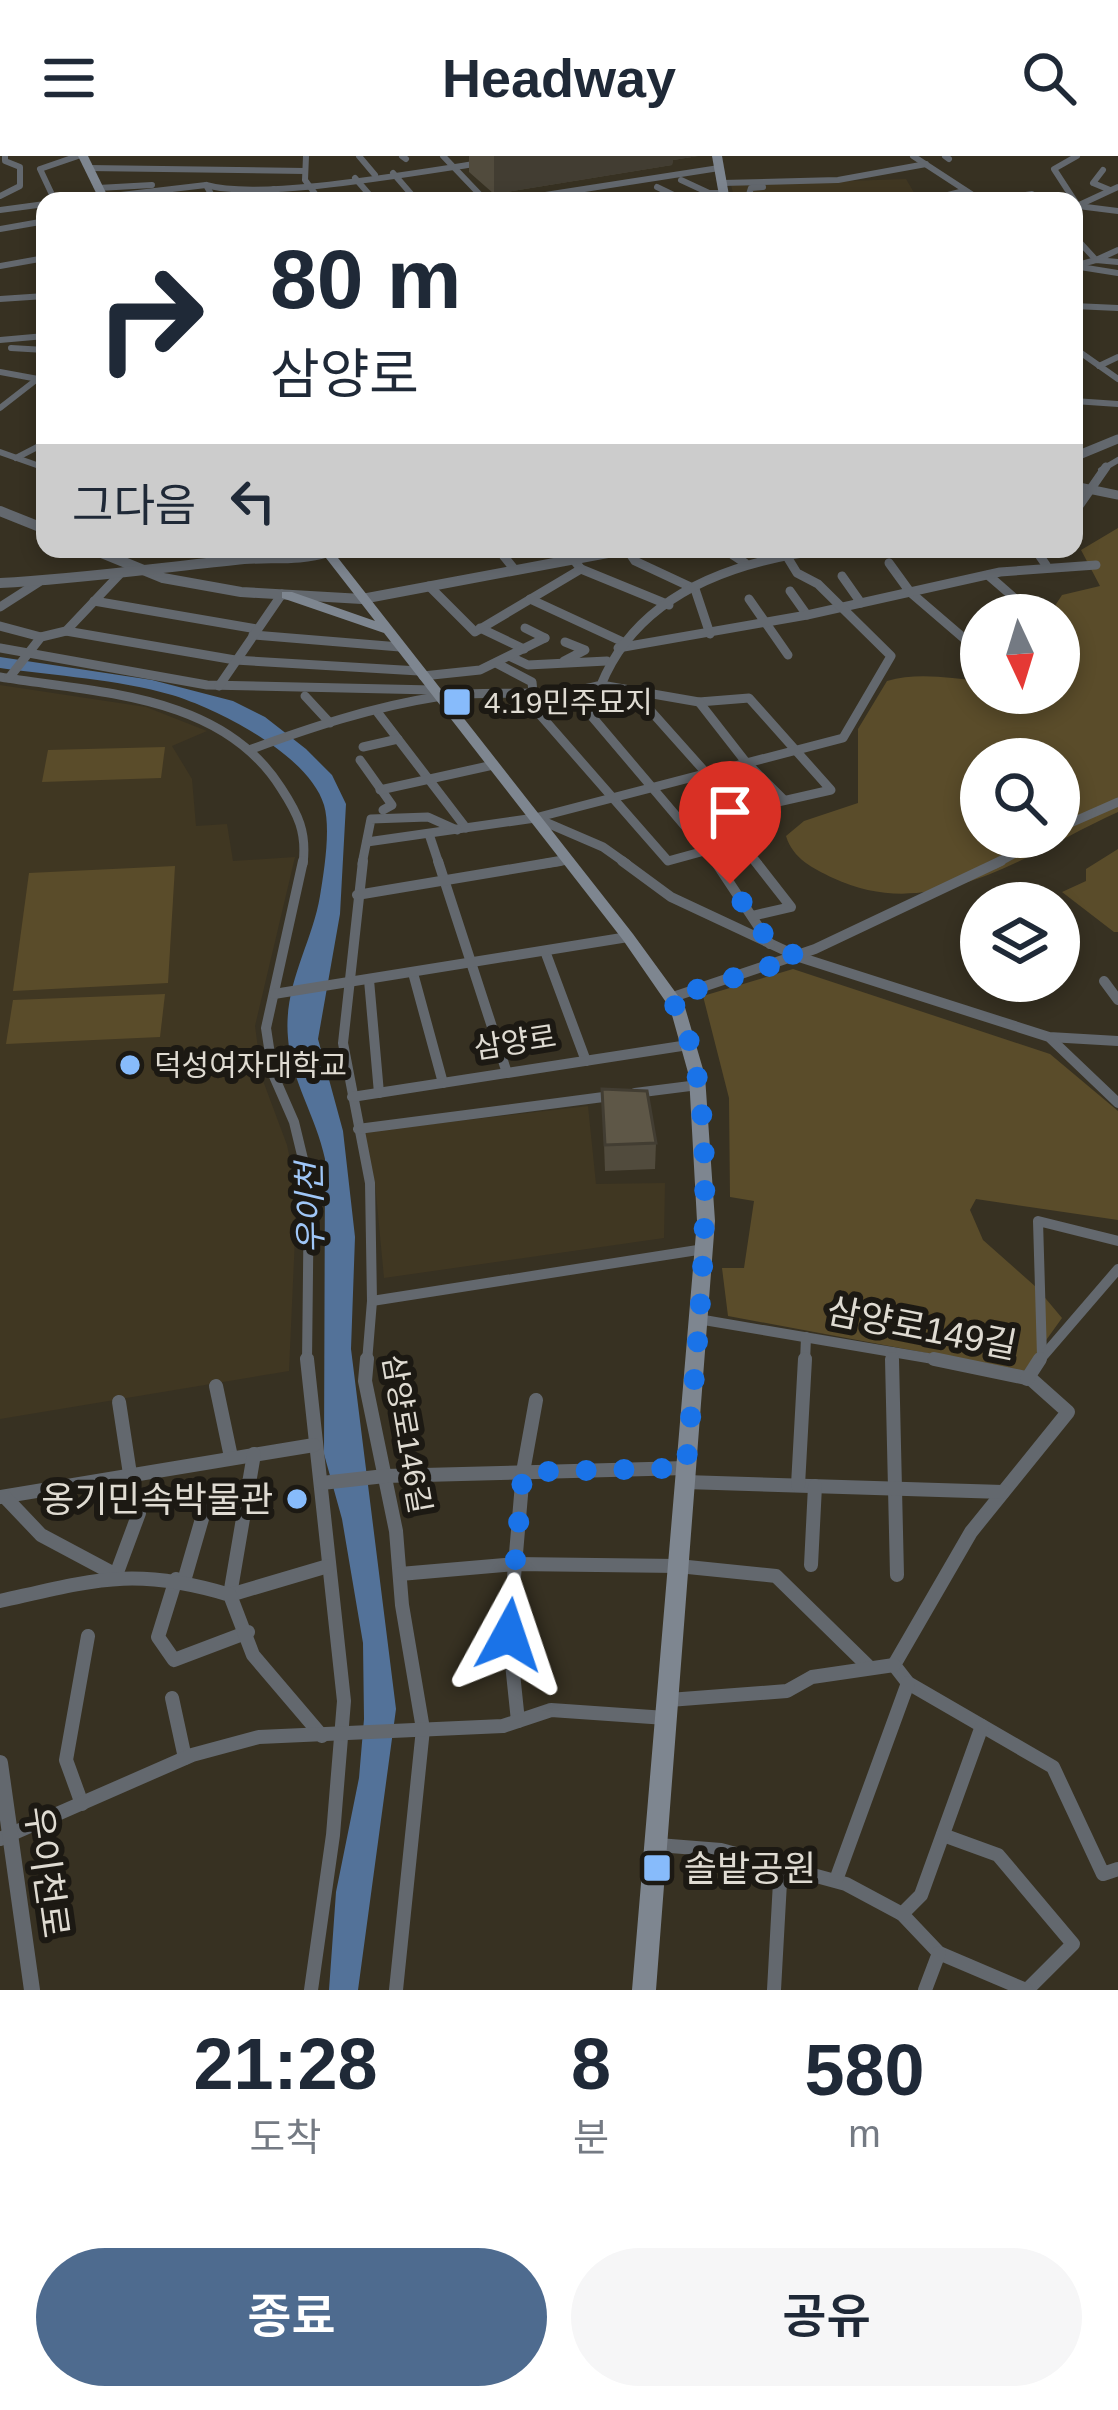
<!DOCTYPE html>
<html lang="ko">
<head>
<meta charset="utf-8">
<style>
	:root { --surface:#fff; --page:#f6f6f7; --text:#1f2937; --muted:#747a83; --accent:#4e6b8f }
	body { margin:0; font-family:Arial,"Noto Sans KR",sans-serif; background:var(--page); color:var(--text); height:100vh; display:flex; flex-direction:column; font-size:45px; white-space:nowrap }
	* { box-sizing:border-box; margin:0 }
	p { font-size:39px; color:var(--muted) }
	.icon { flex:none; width:66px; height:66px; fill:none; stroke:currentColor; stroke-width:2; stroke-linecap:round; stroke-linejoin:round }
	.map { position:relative; height:1834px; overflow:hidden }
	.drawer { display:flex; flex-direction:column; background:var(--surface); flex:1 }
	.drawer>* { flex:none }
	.top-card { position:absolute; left:36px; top:36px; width:1047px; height:366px; border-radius:24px; box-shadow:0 6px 18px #0003; background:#fff; color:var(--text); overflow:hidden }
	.needle { width:78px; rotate:176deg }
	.fabs { position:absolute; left:960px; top:438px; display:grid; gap:24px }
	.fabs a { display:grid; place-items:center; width:120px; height:120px; border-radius:50%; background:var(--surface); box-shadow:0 6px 18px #0003; font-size:60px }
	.pin { position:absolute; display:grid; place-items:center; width:102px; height:102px; color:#fff; margin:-123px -51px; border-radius:50% 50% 50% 0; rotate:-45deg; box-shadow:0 0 12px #0007 }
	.pin .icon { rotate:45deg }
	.me { position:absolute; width:132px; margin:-66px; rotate:5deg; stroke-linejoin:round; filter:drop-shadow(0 0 9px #0008) }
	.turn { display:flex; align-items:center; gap:42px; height:252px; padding:0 36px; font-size:54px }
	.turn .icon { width:156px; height:156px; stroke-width:2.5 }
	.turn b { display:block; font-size:84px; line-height:102px }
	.then { display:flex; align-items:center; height:114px; padding:0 36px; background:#0003; gap:24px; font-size:45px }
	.eta { display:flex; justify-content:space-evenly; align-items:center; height:204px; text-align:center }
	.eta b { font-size:72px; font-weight:600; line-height:84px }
	.primary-button { display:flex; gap:24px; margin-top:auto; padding:24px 36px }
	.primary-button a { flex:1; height:138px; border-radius:72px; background:var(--accent); color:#fff; font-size:48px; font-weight:600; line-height:138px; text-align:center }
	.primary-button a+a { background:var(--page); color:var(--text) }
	header { display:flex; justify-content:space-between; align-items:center; height:156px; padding:0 36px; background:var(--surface); font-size:54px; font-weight:600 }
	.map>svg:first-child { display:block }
	.built { fill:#403722 }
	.green { fill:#5a4c2a; fill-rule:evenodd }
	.water { fill:#537299 }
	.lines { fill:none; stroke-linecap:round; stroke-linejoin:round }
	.stream { stroke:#537299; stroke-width:3 }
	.minor-far3 { stroke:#63686e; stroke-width:6 }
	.minor-far2 { stroke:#63686e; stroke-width:9 }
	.minor-far1 { stroke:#63686e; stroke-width:10 }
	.minor { stroke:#63686e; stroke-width:14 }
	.tertiary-far2 { stroke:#63686e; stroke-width:9 }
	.tertiary-far1 { stroke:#63686e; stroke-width:10 }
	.tertiary { stroke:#63686e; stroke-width:16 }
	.secondary { fill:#7e8690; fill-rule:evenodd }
	.wall { fill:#514b3d }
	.shaded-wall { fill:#423d32 }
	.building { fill:#5e5747; stroke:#423d32; stroke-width:3 }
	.route { stroke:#1a73e8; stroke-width:21; stroke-dasharray:0 37.8 }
	.poi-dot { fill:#87bbfb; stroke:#1c1913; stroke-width:4.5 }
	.labels { text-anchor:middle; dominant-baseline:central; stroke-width:12; stroke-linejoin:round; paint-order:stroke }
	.poi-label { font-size:30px; fill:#dfdbd2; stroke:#1c1913; text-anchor:start }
	.street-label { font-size:30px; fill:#dfdbd2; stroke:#1c1913 }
	.water-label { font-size:33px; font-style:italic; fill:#9fc6f7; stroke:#1c1913 }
	.near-street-label { font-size:36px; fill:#dfdbd2; stroke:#1c1913 }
	.near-poi-label { font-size:36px; fill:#dfdbd2; stroke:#1c1913; text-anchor:end }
</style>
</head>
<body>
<header><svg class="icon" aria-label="menu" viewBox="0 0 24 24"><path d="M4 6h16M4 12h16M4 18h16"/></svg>Headway<svg class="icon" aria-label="search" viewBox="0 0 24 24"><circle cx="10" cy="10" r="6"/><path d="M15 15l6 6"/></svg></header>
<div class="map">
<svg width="1118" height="1834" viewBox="0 0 1118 1834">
	<rect width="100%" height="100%" fill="#373122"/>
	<g class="built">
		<path d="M906 23 919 45H735L731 29Z"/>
		<path d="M0 529 146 551 207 575 172 590 192 623 196 670 227 668 233 705 295 701 255 870 262 922 287 989 297 1037 289 1215 0 1263Z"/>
		<path d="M588 950 596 1028 665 1027 664 1082 384 1122 375 1027 363 976Z"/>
	</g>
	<g class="green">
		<path d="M1118 372V656C1029 696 934 770 833 722 813 712 793 703 786 680L804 665 858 647V573L887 525C917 516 950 522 981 525V537H1059V459H1049L1062 439 1100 430 1081 394ZM981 603H1059V681H981Z"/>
		<path d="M165 591 161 622 42 626 48 594Z"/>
		<path d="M1118 693V776H1114L1062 736 1086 725V713Z"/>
		<path d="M175 710 168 827 13 835 29 717Z"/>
		<path d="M793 813 1050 898 1118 955V1064L976 1043 970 1054 983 1084 1036 1131 1062 1162 1024 1215 728 1160 722 1112H744L754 1045 730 1041 729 942 703 840Z"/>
		<path d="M165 838 160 881 6 888 13 844Z"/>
	</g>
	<path class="water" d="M0 501 152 524 233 545 265 561 306 593 332 619 346 648 340 758 318 883 343 975 355 1081 351 1193 396 1553 358 1834H329L336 1736 359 1622 364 1563 363 1487 342 1363 324 1298 325 1003C316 960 291 925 288 882 283 829 312 788 320 740 324 715 331 673 324 649 309 599 218 553 172 539 117 523 56 520 0 512Z"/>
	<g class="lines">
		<path class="stream" d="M1074 341 1077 335"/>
		<g class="minor-far3">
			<path d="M359 0 375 19"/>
			<path d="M402 0 406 3"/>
			<path d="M443 0 486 45"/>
			<path d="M913 0 982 45"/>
			<path d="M945 0 949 3"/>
			<path d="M1077 0 1054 13 1078 50 1118 55"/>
			<path d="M88 12 305 15"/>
			<path d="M1103 14 1093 27 1110 34"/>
			<path d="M393 17 412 39"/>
			<path d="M355 22 374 44"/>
			<path d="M681 24 709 37H724"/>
			<path d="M722 27 838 24 926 8"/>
			<path d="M206 29 215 45"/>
			<path d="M657 31 686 45"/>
			<path d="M98 32 152 29"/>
			<path d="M0 40 20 30V11L5 5V0"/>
			<path d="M251 43 274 33"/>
			<path d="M55 45 40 13 78 0"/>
			<path d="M70 45 206 29C266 46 439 12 508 3L506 0"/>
			<path d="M300 45 316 39 305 24 306 0"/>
			<path d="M507 45 719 12"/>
			<path d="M747 45 751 32 763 31"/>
			<path d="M924 45 964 35"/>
			<path d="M988 45 1032 38"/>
			<path d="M1077 50 1118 31"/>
			<path d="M0 54 45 48"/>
			<path d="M0 73 40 66"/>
			<path d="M1074 80 1096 104 1118 94"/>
			<path d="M0 110 45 102"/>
			<path d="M1074 110 1096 104 1118 106"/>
			<path d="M1080 111 1118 117"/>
			<path d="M1074 128 1079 132"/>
			<path d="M0 143 45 140"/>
			<path d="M1074 150 1118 152"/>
			<path d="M0 184 45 180"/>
			<path d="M11 192 45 194"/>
			<path d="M1074 192 1118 223"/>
			<path d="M1099 210 1118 201"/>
			<path d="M0 216 38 223"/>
			<path d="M1074 245 1118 248"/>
			<path d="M0 252 45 217"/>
			<path d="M0 296 45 312"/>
			<path d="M16 302 45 287"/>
			<path d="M1101 314 1118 304"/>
		</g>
		<g class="minor-far2">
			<path d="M1074 330 1118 339"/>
			<path d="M1074 357 1106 311"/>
			<path d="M498 393 515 414"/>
			<path d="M627 393 635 405 695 433 710 478"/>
			<path d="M724 393 745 407"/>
			<path d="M1035 393 1046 409"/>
			<path d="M889 407 910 436 981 497"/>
			<path d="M581 413 669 449"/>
			<path d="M988 419 1027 453"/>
			<path d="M842 420 861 447"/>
			<path d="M429 430 475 476 581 413 565 393"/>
			<path d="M790 435 807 459"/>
			<path d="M530 443 623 486"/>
			<path d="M749 443 788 499"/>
			<path d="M94 445 257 473"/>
			<path d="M0 451 39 426"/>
			<path d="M0 470 41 481"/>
			<path d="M480 472 524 493"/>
			<path d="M525 472 545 482"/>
			<path d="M66 475 235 504 419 515"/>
			<path d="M253 479 400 491"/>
			<path d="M0 492 207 529 433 534"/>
			<path d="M618 492 807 459 1000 416 1096 409"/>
			<path d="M511 501 528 509 607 505"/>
			<path d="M564 505 585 494 565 486"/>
			<path d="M496 507 532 526 533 537"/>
			<path d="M423 520 480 514 545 482"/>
			<path d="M0 521C98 537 222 538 281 632 298 658 307 676 303 708"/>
			<path d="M9 522 41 481 66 475 119 419"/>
			<path d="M601 529 699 546 749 542 831 634 685 667"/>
			<path d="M219 530 282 438"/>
			<path d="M633 535 740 655"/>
			<path d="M521 537 668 705 708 694"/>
			<path d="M572 537 717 708"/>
			<path d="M305 540 330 567"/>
			<path d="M699 546 745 605 784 644"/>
			<path d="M378 557 466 672"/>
			<path d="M363 591 398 583"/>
			<path d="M249 594C309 572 372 551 436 541 491 532 547 544 601 529 639 435 740 403 832 393"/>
			<path d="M360 604 392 649 383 654"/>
			<path d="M380 634 493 609"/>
			<path d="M716 660 758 708"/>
			<path d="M538 663 603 691 627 708"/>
			<path d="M1059 672 1118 646"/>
			<path d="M429 678 439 708"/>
			<path d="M367 686 535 662 843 582 891 500 818 428 797 417 786 399"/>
			<path d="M362 708 371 663 428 661 457 674"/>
			<path d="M542 708 568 704"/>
			<path d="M995 708 1044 681"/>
		</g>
		<g class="minor-far1">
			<path d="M303 705 266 872 273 918 294 966 309 1028 307 1206"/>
			<path d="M363 705 343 887 370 1027 372 1145 367 1206"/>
			<path d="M438 705 507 917"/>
			<path d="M622 705 671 741 799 801 1049 881 1118 885"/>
			<path d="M715 705 770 788"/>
			<path d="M357 739 560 705"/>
			<path d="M752 760 791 751 755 705"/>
			<path d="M545 795 586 905"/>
			<path d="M413 817 443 927"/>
			<path d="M369 824 379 937"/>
			<path d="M1104 825 1118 844"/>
			<path d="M274 838 628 781"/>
			<path d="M670 842 815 793 1001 705"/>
			<path d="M1051 883 1118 947"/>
			<path d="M635 937 698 929"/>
			<path d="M352 941 688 889"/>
			<path d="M358 973 611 940"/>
			<path d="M372 1145 704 1093"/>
			<path d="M698 1163 951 1206"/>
			<path d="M892 1196V1206"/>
			<path d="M1042 1200 1038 1065 1118 1085"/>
			<path d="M805 1206 806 1181"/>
			<path d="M1038 1206 1118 1113"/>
		</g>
		<g class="minor">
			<path d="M307 1203 344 1545 333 1679 311 1834"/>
			<path d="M367 1203 365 1225 396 1375 402 1449 423 1573 396 1834"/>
			<path d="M892 1203 897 1419"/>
			<path d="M934 1203 1031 1223 1068 1256 971 1376 894 1509 908 1527 1053 1611 1103 1718 1118 1713"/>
			<path d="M1027 1223 1040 1203"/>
			<path d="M216 1230 231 1301"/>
			<path d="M119 1246 130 1318"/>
			<path d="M685 1326 1003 1336"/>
			<path d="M322 1327 385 1320 686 1312"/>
			<path d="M798 1329 805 1203"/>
			<path d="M0 1341 314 1289"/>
			<path d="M5 1341 41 1379 116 1419 139 1357"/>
			<path d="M811 1409 815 1330"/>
			<path d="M400 1418 515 1408 678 1410 776 1420 870 1512"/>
			<path d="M176 1423 158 1481 174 1504 248 1476"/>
			<path d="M184 1425 206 1349"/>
			<path d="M230 1439 254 1298"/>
			<path d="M230 1439 328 1410"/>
			<path d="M0 1445C94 1424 134 1410 230 1439L253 1499 322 1580"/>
			<path d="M172 1542 185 1602"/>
			<path d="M669 1544 787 1535 812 1521 894 1509"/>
			<path d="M518 1565 509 1479 523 1316 536 1244"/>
			<path d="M82 1648 66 1604 88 1480"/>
			<path d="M943 1679 998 1699 1073 1788 1027 1834"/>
			<path d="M0 1683 192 1599 259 1581 503 1570 551 1554 666 1562"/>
			<path d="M658 1689 721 1694 846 1728 902 1758 939 1797 1026 1834"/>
			<path d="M836 1724 908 1527"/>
			<path d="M902 1758 921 1739 982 1570"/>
			<path d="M774 1834 781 1708"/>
			<path d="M925 1834 939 1797"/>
		</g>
		<path class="tertiary-far2" d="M1074 301 1118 283"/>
		<g class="tertiary-far1">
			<path d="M0 355 45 373"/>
			<path d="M92 393 163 422 241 436 362 443 629 393"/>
			<path d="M0 427C79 423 156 412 235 404 267 400 297 406 328 396"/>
		</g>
		<path class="tertiary" d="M0 1607 32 1834"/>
		<g class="secondary">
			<path d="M78 0H88L110 45H100Z"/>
			<path d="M712 0H722L730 45H720Z"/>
			<path d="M319 393H331L633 778 684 848 705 920 715 1065 656 1834H632L697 1065 689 920 670 852 623 784 384 477 282 442V436H292L375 465Z"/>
		</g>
	</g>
	<g class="wall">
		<path d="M469 0H698L673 4 672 9 494 38 469 16Z"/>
		<path d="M602 933 656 987 655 1013 605 1015Z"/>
	</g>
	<path class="shaded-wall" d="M494 0H698L673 4 672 9 494 38Z"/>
	<path class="building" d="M602 933 647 935 656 987 605 989Z"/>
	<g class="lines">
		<path class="route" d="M509 1479 523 1316 686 1312C695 1203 731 930 670 842L799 801 771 789 730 728"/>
	</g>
	<g class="poi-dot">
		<rect x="442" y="531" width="30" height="30" rx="6"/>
		<circle cx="130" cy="909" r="12"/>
		<circle cx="297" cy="1343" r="12"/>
		<rect x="642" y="1697" width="30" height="30" rx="6"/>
	</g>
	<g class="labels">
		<g class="poi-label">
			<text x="484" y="546">4.19민주묘지</text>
			<text x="154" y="909">덕성여자대학교</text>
		</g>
		<g class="street-label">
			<text transform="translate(515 886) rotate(-9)">삼양로</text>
			<text transform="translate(407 1278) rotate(80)">삼양로146길</text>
		</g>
		<g class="water-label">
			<text transform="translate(310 1052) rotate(-91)">우이천</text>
		</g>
		<g class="near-street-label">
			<text transform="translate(922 1172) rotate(11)">삼양로149길</text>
			<text transform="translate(47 1716) rotate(82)">우이천로</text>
		</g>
		<g class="near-poi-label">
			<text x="273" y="1343">옹기민속박물관</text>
			<text x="684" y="1712" text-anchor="start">솔밭공원</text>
		</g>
	</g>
</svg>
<div class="fabs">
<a><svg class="needle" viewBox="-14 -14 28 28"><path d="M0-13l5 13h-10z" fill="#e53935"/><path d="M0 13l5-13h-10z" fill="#747a83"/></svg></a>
<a><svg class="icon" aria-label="search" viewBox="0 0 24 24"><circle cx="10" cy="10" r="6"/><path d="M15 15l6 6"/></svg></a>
<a><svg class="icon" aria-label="layers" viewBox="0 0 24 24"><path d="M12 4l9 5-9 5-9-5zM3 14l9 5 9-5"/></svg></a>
</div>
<div class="pin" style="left:730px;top:728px;background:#d93025"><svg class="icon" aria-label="arrive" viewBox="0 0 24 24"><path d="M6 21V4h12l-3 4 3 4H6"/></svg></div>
<svg class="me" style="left:509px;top:1479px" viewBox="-20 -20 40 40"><path d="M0-17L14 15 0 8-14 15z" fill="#1a73e8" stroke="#fff" stroke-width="4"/></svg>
<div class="top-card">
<div class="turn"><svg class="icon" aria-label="right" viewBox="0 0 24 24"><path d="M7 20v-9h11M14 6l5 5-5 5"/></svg><div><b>80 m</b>삼양로</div></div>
<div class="then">그다음<svg class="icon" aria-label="left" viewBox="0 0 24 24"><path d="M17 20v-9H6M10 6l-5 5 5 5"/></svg></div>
</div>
</div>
<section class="drawer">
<div class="eta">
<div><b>21:28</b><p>도착</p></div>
<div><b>8</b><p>분</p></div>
<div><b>580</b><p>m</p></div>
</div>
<div class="primary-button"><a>종료</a><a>공유</a></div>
</section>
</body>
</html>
